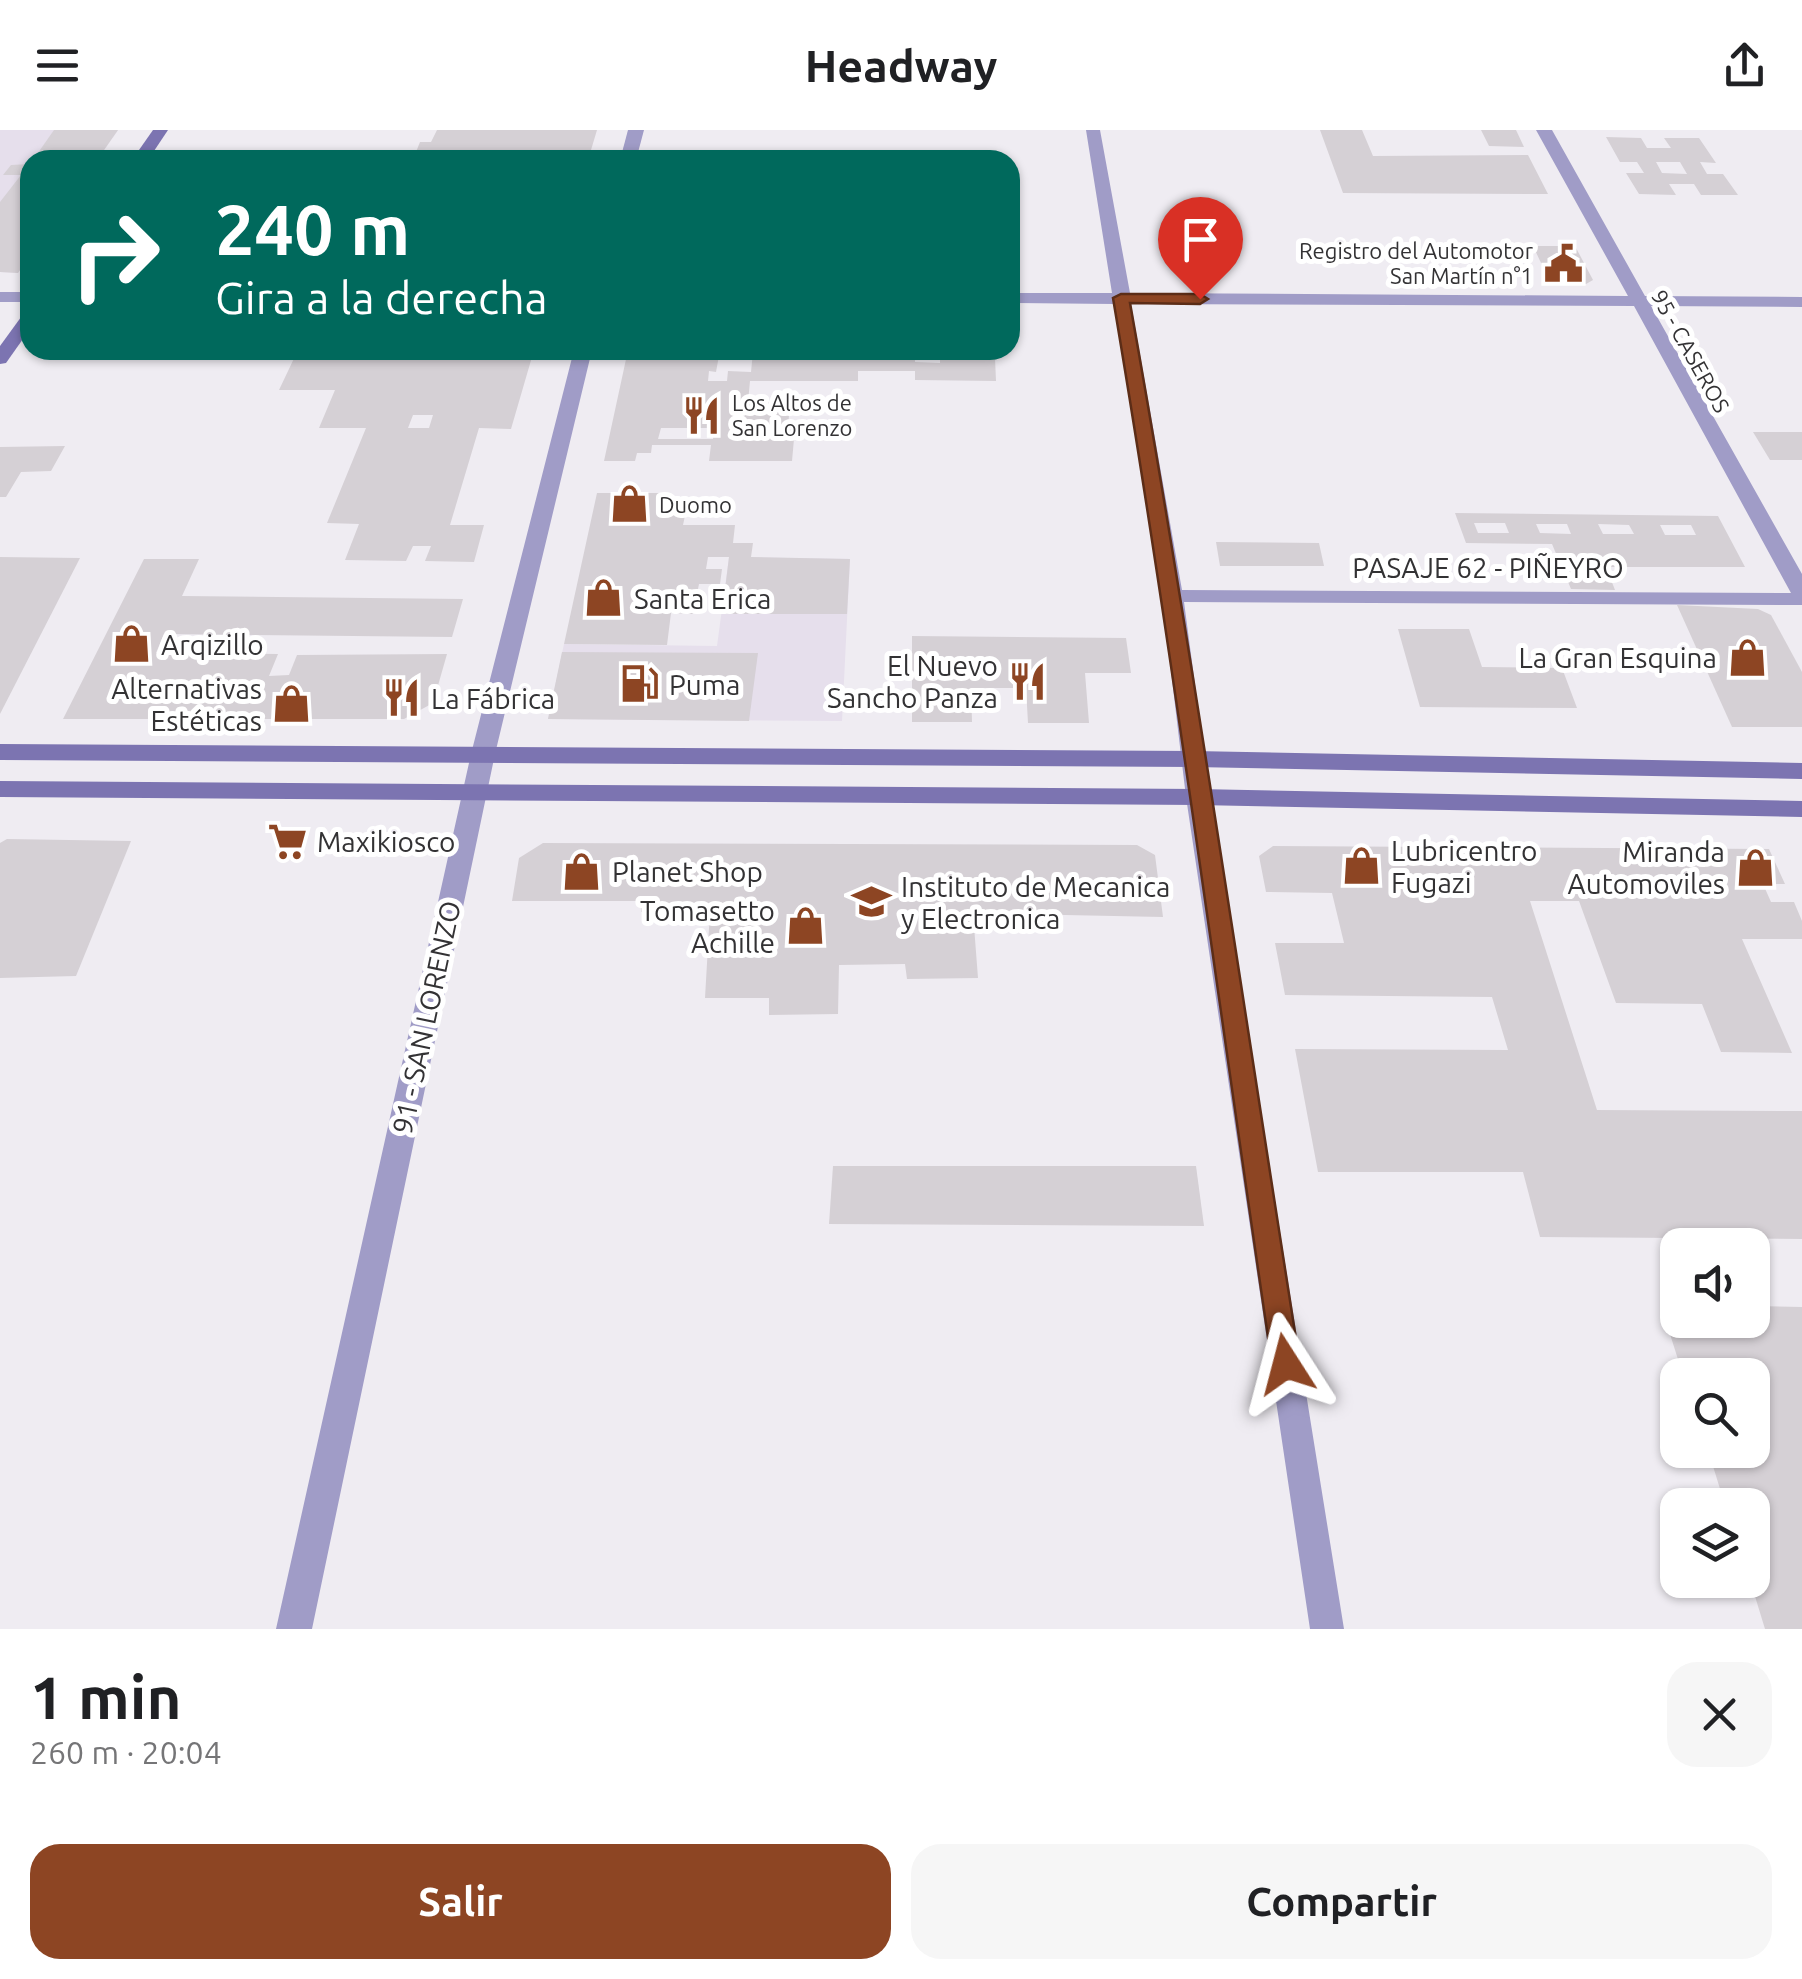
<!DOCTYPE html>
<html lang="es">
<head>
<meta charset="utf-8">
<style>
	:root { --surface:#fff; --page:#f6f6f6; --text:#202124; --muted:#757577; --accent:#8d4523 }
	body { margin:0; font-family:Ubuntu,sans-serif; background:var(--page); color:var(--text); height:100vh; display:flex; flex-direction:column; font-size:38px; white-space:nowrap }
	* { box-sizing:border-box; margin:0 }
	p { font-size:32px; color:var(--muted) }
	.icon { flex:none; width:55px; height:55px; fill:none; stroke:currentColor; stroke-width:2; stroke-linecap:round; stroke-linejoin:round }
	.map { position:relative; height:1499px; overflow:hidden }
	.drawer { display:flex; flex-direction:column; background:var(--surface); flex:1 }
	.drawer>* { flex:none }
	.guide { position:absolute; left:20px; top:20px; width:1000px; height:210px; border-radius:30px; box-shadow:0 2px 8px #0004; background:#00695c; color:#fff; overflow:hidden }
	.buttons { position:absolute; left:1660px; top:1098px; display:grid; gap:20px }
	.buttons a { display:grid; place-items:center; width:110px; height:110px; border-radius:20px; background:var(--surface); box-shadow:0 2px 8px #0004; font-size:50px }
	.pin { position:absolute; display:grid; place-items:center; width:85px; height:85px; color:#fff; margin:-102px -42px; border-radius:50% 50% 50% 0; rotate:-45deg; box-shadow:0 0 10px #0007 }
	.pin .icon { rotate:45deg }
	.me { position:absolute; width:110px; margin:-55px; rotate:351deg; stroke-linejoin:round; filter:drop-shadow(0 0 8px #0008) }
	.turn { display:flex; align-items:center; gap:35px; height:210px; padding:0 30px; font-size:45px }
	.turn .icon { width:130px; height:130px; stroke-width:2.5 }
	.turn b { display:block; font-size:70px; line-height:85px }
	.round { display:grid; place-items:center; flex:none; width:105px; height:105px; border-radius:30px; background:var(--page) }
	.headline { display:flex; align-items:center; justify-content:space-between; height:170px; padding:0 30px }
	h1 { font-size:60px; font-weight:700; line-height:75px }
	.cta { display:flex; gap:20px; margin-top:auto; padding:20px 30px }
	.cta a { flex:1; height:115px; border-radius:30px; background:var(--accent); color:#fff; font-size:40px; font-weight:700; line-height:115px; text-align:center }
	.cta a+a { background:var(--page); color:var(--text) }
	header { display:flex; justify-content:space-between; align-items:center; height:130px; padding:0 30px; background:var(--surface); font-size:45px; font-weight:700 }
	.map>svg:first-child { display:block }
	.built { fill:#e6dfec }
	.building { fill:#d5d0d5; fill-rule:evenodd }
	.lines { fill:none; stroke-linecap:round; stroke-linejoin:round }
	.street { fill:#a09cc7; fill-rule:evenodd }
	.secondary { fill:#7c74b1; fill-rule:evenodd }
	.route { fill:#8d4523; stroke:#5c2d17; stroke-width:2.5 }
	.labels { text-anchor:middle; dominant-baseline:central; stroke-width:10; stroke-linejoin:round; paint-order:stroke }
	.far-poi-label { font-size:22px; fill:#333234; stroke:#fff; text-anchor:start }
	.far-street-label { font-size:22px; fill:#333234; stroke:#fff }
	.street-label { font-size:28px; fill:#333234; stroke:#fff }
	.poi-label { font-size:28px; fill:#333234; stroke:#fff; text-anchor:start }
</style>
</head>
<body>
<header><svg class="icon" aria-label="menu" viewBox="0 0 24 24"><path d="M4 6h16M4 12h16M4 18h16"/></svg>Headway<svg class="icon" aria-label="share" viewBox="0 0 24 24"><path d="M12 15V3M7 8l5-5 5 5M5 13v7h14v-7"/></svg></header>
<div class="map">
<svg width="1802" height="1499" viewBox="0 0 1802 1499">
	<rect width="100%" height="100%" fill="#efecf2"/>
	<g class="built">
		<path d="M0 0H118L97 30H30V125L18 143 0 142Z"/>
		<path d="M729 427 850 429 842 591 548 589 564 514 717 516Z"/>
	</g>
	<g class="building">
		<path d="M54 0H118L97 30H33Z"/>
		<path d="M437 0H597L588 30H551L553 22 522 21 518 30H497L500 21H472L468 28 414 27 420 12H431Z"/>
		<path d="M1320 0H1362L1373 26 1528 25 1548 64 1343 63Z"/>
		<path d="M1481 0H1516L1524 17 1489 16Z"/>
		<path d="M1606 7 1641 8 1647 18H1671L1664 8H1699L1716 33 1700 32 1707 44H1723L1738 65H1701L1694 54H1669L1676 65 1639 64 1626 43H1644L1637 32H1620ZM1656 32H1680L1687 44 1662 43Z"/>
		<path d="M30 34V125L18 143 0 142V72L21 45H3L11 35Z"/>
		<path d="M1533 116H1575L1593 150 1586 154H1551Z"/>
		<path d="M298 220H534L511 299 479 298 450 395H484L474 432 425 431 431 416H413L406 431 345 430 359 394 327 393 366 298H319L335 260H279ZM413 285H433L429 298H408Z"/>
		<path d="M628 220H720L716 242 709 241 708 251H727L728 241 751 242 753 222 798 225 799 220H831L830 225H844L845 222 859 220H915V232L940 233V220H976V227L995 228 996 251 915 250V241H858V251H750L748 272H790L788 298H795L792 331H709L711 315H652L651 323H637L635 331H604ZM661 298H714L713 309H658Z"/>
		<path d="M1753 302H1802V330H1770Z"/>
		<path d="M65 316 51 341 21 342 6 367H0V317Z"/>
		<path d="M597 363H666L663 381H686L683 395H735L733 413H753L751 427 850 429 847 484H722L729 427H708L706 439H722L720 454H699L693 484 671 483 667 515 564 514Z"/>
		<path d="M1455 383 1718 386 1745 437H1606L1615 460 1571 459 1552 414 1466 413ZM1474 393H1505L1509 403H1478ZM1536 394H1567L1571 404 1540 403ZM1598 394 1629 395 1634 404H1603ZM1660 395H1691L1696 405H1665Z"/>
		<path d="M1216 412 1319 413 1324 436H1220Z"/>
		<path d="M0 427 80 428 0 584Z"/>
		<path d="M144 429H199L182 466 463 469 452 507 164 504 156 523 278 524 269 546 289 545 297 525 447 524 433 573 404 589H63Z"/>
		<path d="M1677 475 1758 479 1771 485 1802 542V597H1732Z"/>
		<path d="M1398 499H1469L1482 537 1562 538 1577 578 1420 577Z"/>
		<path d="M912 506 1126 508 1131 543H1085L1089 593H1028L1026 558H971L972 592H912Z"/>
		<path d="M562 522 758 523 749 591 548 589Z"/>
		<path d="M7 709 131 711 76 846 0 848V713Z"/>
		<path d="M543 713 1137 715 1155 725 1163 787 973 783 978 848 907 849 905 834 839 835 838 884 769 885V868H705L710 781 641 782 642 771H512L519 728Z"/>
		<path d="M1273 716 1769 719 1785 754H1763L1771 772H1794L1802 791V809H1742L1792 923 1721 922 1702 874 1616 873 1579 771H1530L1597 980 1802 981V1109L1540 1107 1523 1042H1318L1295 919 1508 920 1492 867 1285 865 1275 813H1344L1332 763 1266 762 1259 726Z"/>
		<path d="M833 1036H1196L1204 1096 829 1094Z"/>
		<path d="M1661 1176H1678V1190H1752V1176L1802 1177V1499H1765L1750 1450 1752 1375H1725L1708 1320H1752V1245H1683Z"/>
	</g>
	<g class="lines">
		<g class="street">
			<path d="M628 0H644L636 30H620Z"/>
			<path d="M1086 0H1100L1130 163 1628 166 1536 0H1552L1645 166 1802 167V177L1651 176 1802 444V475L1184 472 1210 667 1344 1499H1310L1186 667 1162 466 1114 174 1010 173V163H1112ZM1131 174 1634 176 1791 463 1182 460Z"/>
			<rect x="0" y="162" width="30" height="10"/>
			<path d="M574 220H592L495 624 312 1499H276L471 624Z"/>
		</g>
		<g class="secondary">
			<path d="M153 0H168L148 30H132Z"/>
			<path d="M30 182V199L6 233 0 234V216L24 183Z"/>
			<path d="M0 614 1194 621 1802 633V649L1194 637 0 630Z"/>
			<path d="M0 651 1198 659 1802 671V687L1198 675 0 667Z"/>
		</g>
	</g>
	<path class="route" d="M1121 164H1200L1208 169 1200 174 1130 173C1193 526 1244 881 1300 1234L1296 1243 1286 1247 1276 1243 1272 1234C1219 879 1173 523 1113 168Z"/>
	<defs>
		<symbol id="civic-bare" viewBox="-9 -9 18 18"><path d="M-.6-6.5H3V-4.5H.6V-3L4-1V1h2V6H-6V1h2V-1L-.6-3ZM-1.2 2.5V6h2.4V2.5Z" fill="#8d4523" stroke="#fff" stroke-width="2.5" paint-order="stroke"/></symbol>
		<symbol id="restaurant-bare" viewBox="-9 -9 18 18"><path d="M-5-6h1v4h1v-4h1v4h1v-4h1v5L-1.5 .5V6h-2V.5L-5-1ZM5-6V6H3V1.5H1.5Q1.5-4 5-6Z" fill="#8d4523" stroke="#fff" stroke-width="2.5" paint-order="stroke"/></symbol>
		<symbol id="shop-bare" viewBox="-9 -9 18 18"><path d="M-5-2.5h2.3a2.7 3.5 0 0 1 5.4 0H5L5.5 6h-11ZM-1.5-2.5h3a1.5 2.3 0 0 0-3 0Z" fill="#8d4523" stroke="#fff" stroke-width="2.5" paint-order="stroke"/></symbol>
		<symbol id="fuel-bare" viewBox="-9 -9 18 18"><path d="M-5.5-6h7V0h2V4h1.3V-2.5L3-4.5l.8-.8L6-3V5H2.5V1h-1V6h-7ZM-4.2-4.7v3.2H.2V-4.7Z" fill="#8d4523" stroke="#fff" stroke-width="2.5" paint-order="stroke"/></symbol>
		<symbol id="supermarket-bare" viewBox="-9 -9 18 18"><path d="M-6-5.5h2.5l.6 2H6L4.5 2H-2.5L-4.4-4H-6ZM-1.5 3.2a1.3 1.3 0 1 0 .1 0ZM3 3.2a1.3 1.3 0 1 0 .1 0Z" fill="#8d4523" stroke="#fff" stroke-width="2.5" paint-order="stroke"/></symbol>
		<symbol id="university-bare" viewBox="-9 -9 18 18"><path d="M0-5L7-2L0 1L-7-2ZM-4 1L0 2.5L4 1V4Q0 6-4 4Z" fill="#8d4523" stroke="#fff" stroke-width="2.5" paint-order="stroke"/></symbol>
	</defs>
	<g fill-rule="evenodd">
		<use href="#civic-bare" x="1536" y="106" width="55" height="55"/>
		<use href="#restaurant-bare" x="674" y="258" width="55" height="55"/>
		<use href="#shop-bare" x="602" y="346" width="55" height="55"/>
		<use href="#shop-bare" x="576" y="440" width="55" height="55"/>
		<use href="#shop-bare" x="104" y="486" width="55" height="55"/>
		<use href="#shop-bare" x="1720" y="500" width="55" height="55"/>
		<use href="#restaurant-bare" x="1000" y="524" width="55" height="55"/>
		<use href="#fuel-bare" x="612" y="526" width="55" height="55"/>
		<use href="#restaurant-bare" x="374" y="540" width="55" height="55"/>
		<use href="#shop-bare" x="264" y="546" width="55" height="55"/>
		<use href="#supermarket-bare" x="260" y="684" width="55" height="55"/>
		<use href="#shop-bare" x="1334" y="708" width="55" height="55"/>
		<use href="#shop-bare" x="1728" y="710" width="55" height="55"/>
		<use href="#shop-bare" x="554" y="714" width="55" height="55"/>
		<use href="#university-bare" x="844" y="744" width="55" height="55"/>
		<use href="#shop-bare" x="778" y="768" width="55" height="55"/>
	</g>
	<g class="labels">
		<g class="far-poi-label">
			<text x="1533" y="120" text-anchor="end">Registro del Automotor<tspan x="1533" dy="25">San Martín n°1</tspan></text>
			<text x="732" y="272">Los Altos de<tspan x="732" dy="25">San Lorenzo</tspan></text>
			<text x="659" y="374">Duomo</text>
		</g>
		<g class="far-street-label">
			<text transform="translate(1691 221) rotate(61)">95 - CASEROS</text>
		</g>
		<g class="street-label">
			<text x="1488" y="437">PASAJE 62 - PIÑEYRO</text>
			<text transform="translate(426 887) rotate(-78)">91 - SAN LORENZO</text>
		</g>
		<g class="poi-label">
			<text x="634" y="468">Santa Erica</text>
			<text x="161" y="514">Arqizillo</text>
			<text x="1717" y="527" text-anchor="end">La Gran Esquina</text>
			<text x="998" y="535" text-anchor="end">El Nuevo<tspan x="998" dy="32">Sancho Panza</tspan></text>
			<text x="669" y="554">Puma</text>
			<text x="262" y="558" text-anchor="end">Alternativas<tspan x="262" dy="32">Estéticas</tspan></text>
			<text x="431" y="568">La Fábrica</text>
			<text x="317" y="711">Maxikiosco</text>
			<text x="1391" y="720">Lubricentro<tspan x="1391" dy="32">Fugazi</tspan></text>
			<text x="1725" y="721" text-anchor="end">Miranda<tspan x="1725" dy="32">Automoviles</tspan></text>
			<text x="612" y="741">Planet Shop</text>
			<text x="901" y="756">Instituto de Mecanica<tspan x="901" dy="32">y Electronica</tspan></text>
			<text x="775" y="780" text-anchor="end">Tomasetto<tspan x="775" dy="32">Achille</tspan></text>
		</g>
	</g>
</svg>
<div class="buttons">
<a><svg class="icon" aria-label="sound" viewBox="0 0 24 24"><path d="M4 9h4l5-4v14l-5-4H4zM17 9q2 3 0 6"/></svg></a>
<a><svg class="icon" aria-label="search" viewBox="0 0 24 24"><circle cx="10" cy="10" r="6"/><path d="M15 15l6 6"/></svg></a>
<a><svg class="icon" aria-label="layers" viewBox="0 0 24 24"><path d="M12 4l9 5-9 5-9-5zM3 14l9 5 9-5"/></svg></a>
</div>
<div class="pin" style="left:1200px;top:169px;background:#d93025"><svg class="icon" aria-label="arrive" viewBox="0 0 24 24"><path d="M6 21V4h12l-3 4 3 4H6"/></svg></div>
<svg class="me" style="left:1286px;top:1234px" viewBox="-20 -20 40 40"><path d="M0-17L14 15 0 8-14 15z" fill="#8d4523" stroke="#fff" stroke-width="4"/></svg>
<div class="guide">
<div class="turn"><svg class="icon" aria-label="right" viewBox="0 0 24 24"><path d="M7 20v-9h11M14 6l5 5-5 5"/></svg><div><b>240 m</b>Gira a la derecha</div></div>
</div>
</div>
<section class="drawer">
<div class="headline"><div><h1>1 min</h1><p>260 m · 20:04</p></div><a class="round"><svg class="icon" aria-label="close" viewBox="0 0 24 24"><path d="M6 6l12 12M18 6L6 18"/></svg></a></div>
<div class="cta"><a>Salir</a><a>Compartir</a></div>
</section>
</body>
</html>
